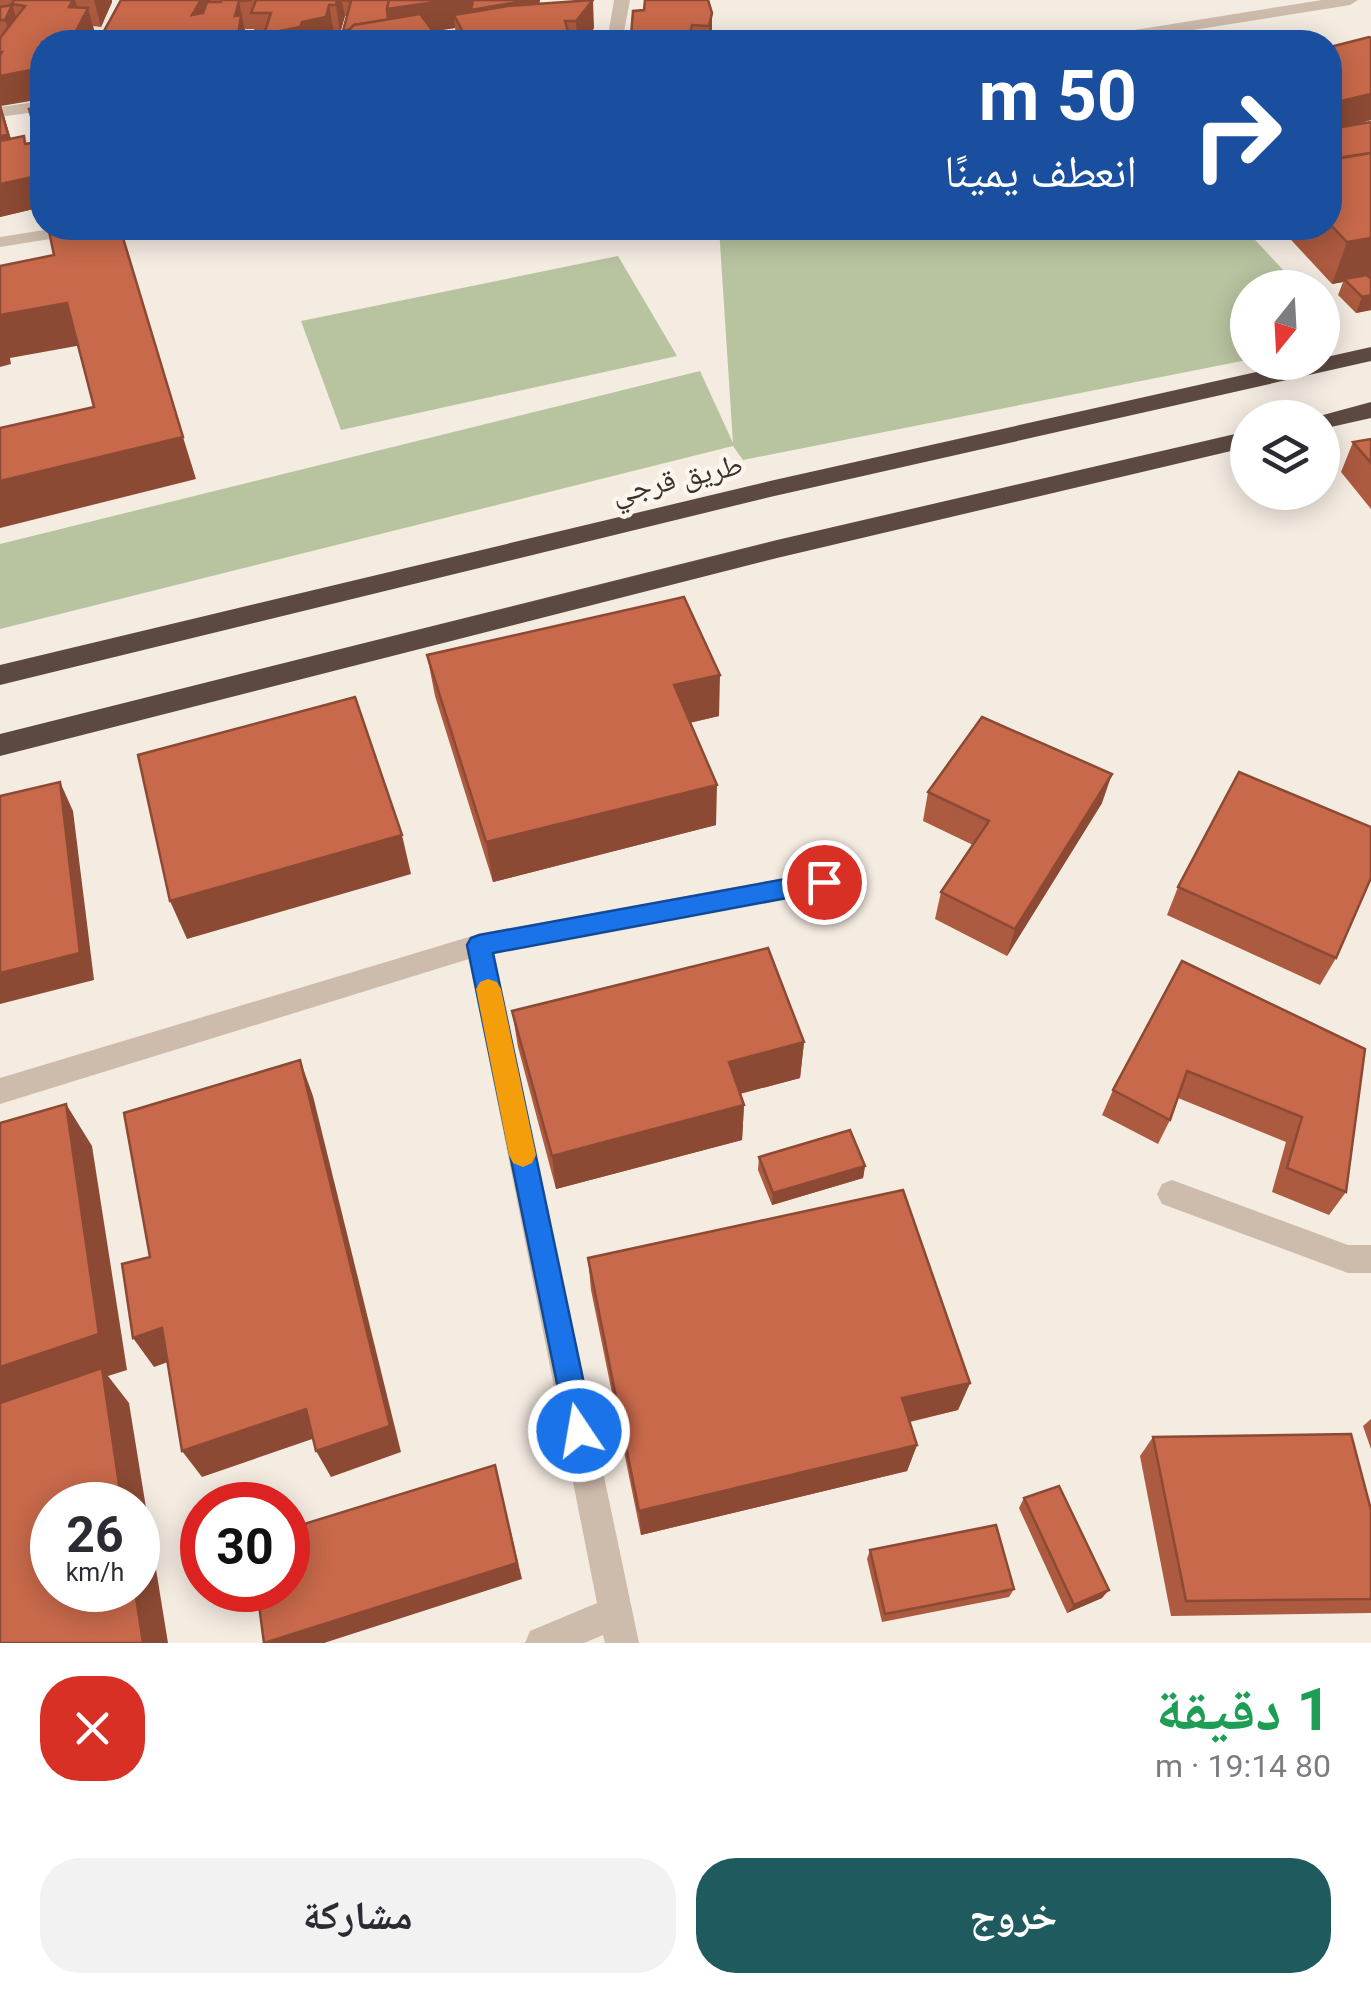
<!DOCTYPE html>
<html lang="ar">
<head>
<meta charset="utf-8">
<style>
	:root { --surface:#fff; --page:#f2f2f3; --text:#2b2b33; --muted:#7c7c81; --accent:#1f5a5e }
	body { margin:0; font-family:Roboto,"Noto Naskh Arabic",sans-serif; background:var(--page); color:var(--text); direction:rtl; height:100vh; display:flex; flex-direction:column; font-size:38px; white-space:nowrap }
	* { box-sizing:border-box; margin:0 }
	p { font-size:32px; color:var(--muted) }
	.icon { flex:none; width:55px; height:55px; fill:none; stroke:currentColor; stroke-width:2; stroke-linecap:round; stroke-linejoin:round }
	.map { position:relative; height:1643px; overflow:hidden; direction:ltr }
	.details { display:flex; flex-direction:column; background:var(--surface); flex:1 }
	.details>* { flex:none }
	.guide { position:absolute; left:30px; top:30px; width:1312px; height:210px; border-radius:40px; box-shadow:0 5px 25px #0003; direction:rtl; background:#1a4fa0; color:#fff; overflow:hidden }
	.needle { width:65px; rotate:198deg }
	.buttons { position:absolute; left:1230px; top:270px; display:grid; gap:20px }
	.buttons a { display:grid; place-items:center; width:110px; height:110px; border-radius:50%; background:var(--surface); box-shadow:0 5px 25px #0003; font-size:50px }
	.speed { position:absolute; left:30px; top:1482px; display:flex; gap:20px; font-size:50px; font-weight:700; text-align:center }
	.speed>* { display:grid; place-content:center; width:130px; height:130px; border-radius:50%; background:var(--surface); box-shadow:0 5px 25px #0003; line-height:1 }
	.speed small { font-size:25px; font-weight:400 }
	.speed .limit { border:15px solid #d22; background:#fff; color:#111 }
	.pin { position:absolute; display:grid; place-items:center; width:85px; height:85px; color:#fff; margin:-42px; border:5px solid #fff; border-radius:50%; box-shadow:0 2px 10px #0007 }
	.me { position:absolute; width:110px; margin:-55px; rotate:348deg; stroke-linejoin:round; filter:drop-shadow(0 0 8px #0008) }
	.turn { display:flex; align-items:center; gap:35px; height:210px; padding:0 40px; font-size:45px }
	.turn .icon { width:130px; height:130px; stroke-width:2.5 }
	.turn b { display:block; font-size:70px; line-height:85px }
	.round { display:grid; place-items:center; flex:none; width:105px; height:105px; border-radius:40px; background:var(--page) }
	.headline { display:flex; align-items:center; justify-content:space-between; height:170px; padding:0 40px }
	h1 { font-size:60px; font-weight:700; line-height:75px; color:#1e9e55 }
	.action { display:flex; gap:20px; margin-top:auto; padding:20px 40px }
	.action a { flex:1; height:115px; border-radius:40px; background:var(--accent); color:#fff; font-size:40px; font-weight:700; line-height:115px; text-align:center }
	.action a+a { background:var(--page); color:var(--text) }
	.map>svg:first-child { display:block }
	.green { fill:#b8c4a0 }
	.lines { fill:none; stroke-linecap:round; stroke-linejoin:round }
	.minor { fill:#cdbbac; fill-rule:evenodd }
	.highway { fill:#5c4a42; fill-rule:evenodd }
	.wall { fill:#ac5a40 }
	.shaded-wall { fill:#8c4a34 }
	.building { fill:#c8694b; stroke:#8c4a34; stroke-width:2.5 }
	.route { fill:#1a73e8; stroke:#114b97; stroke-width:2.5 }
	.slow { fill:#f59e0b }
	.labels { text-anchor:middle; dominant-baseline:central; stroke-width:9; stroke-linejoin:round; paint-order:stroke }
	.street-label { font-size:30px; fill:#3b302b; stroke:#fbf5ee }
</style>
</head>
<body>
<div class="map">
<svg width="1371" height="1643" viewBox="0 0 1371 1643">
	<rect width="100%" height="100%" fill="#f4ebe1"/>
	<g class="green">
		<path d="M719 228H1244L1299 287 1248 288 1247 360 743 460 733 446 0 629V544L700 371 733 443Z"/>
		<path d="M618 256 677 356 341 430 301 321Z"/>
	</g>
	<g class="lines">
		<g class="minor">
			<path d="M614 0H630L622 42H607Z"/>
			<path d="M1322 0H1358L1350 5 1117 42H1083L1091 37Z"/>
			<path d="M487 25 492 27V33L434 42H398L406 37Z"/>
			<path d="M42 101V111L0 117V107Z"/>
			<path d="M57 228H96L87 233 0 247V237Z"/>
			<path d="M823 871 832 874 836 881 832 888 823 891 494 953 639 1643H605L603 1635 584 1643H525L530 1631 597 1603 469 959 0 1104V1078L479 934Z"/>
			<path d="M1172 1180 1348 1245H1371V1273H1348L1162 1204 1157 1194 1162 1184Z"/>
		</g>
		<g class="highway">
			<path d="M1371 347V361L770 497 0 685V665L770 481 1301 362H1322V358Z"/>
			<path d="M1371 402V418L1322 429V418H1312Z"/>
			<path d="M1248 431V447L777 558 0 756V734L777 540Z"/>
		</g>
	</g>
	<g class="wall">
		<path d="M0 0H112V2L101 27 93 26 96 37 93 42H42L1 106 11 139 24 136 26 143 38 141 42 106V207L0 217V38L3 35 0 36Z"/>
		<path d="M121 0H540L539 4 594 28 591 33 598 32V42H457L455 28 433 31 344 36 347 16H345L340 33H334L331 42H257L254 29H245L247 42H98Z"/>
		<path d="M708 0 712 42H631V36L644 10Z"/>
		<path d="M1371 38V120L1356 124 1369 277 1371 279V310L1356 313 1338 295 1343 282 1332 284 1280 228H1330V47Z"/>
		<path d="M1371 439V509L1341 472 1353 442Z"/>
		<path d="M427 655 719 716 690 723 716 825 493 882 435 696Z"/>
		<path d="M928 792 1102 803 1007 956 935 919 941 892 973 845 923 821Z"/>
		<path d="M1178 887 1336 958 1320 985 1167 915Z"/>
		<path d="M1182 961 1365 1049 1346 1192 1329 1215 1272 1192 1286 1142 1178 1098 1170 1120 1158 1144 1102 1115 1113 1090Z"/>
		<path d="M512 1011 804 1042 800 1078 740 1094 744 1105 742 1140 556 1189 518 1047Z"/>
		<path d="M759 1157 865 1166 863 1178 772 1205 758 1170Z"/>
		<path d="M588 1258 970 1383 958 1410 910 1422 917 1445 907 1471 641 1535 591 1290Z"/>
		<path d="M1371 1419V1449L1363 1426Z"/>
		<path d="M1153 1437 1371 1599V1613L1171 1616 1140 1456Z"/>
		<path d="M1024 1498 1102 1598 1067 1613 1019 1508Z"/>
		<path d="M870 1550 1014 1589 1009 1597 882 1622 867 1559Z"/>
	</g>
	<g class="shaded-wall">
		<path d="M73 0H75L81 21 88 8 96 37 93 42H73L69 7Z"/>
		<path d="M94 0H112V2L101 27Z"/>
		<path d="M201 0H210L214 17 192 15Z"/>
		<path d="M337 0H346L342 1 345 16 340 33 336 5Z"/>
		<path d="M449 0H540L536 14 454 15 455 28 364 42H345L343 31 387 9Z"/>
		<path d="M593 0 594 28 583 42H577L576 21Z"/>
		<path d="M239 1 247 42H200L235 16Z"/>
		<path d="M12 5 17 20 10 35 5 20Z"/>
		<path d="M329 5 334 33 331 42H265L264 34 302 22Z"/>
		<path d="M712 13V41L709 42V26Z"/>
		<path d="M436 35 437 42H429L428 37Z"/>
		<path d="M0 52 42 63V99L1 106 18 164 0 166Z"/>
		<path d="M1371 94V120L1330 131V123L1337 102Z"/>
		<path d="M42 175V207L0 217V181Z"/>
		<path d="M1371 238V277L1346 281 1344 279 1343 282 1332 284 1347 242Z"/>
		<path d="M1371 295V310L1356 313 1362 297Z"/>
		<path d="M67 303 82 345 10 358 11 364 0 367V315Z"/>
		<path d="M183 437 196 479 0 528V481Z"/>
		<path d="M720 675 719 716 674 726V685Z"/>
		<path d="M1112 774 1102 803 1007 956 1015 929Z"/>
		<path d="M60 782 73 811 94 980 0 1004V973Z"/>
		<path d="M717 785 716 825 493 882 486 842Z"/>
		<path d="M402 835 411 874 187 939 170 901Z"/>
		<path d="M804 1042 800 1078 727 1097 729 1062Z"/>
		<path d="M300 1060 313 1096 401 1452 331 1477 316 1451Z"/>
		<path d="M66 1104 92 1146 127 1370 108 1376 129 1403 168 1643H143L135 1590H138V1505H122L0 1412V1367Z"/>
		<path d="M744 1105 742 1140 556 1189 552 1156Z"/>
		<path d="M865 1166 863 1178 772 1205 773 1193Z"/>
		<path d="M162 1328 182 1357 154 1367 133 1338Z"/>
		<path d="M970 1383 958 1410 894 1425 902 1398Z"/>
		<path d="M306 1409 321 1436 202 1477 182 1451Z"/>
		<path d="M917 1445 907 1471 641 1535 639 1511Z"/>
		<path d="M495 1465 522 1579 324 1643H268Z"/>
		<path d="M1109 1590 1102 1598 1067 1613 1074 1605Z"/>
	</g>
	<g class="building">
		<path d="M14 0H73L69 7 88 8 72 39H59L56 42H42V63L36 69 0 76V55L2 52H0V38L25 6 12 4Z"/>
		<path d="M121 0H201L192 15 203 13 207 2H221V0H252L239 1 235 16 241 15 238 36 200 42H98Z"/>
		<path d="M256 0H337L336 5H329L326 17 302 22 300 27 264 34 271 13H251Z"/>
		<path d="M342 0H389L387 9 388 20 354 25 350 29 343 31 351 1Z"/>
		<path d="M389 0H449L387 9Z"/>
		<path d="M473 0H530L471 10Z"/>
		<path d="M593 0 576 21H565L569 35 598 32 596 42H537L536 40 522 42H468L454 15 508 6Z"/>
		<path d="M645 0H708L712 13 709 26 692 25 689 36 708 35V42H645L643 39 631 36 633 11 644 10Z"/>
		<path d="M12 5 5 20H0V7Z"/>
		<path d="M420 14 436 35 428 37 432 42H338L354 25Z"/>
		<path d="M1369 37 1371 38V94L1337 102 1330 97V47Z"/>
		<path d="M0 106 8 135 0 136Z"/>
		<path d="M42 106V141H38L29 109Z"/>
		<path d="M1371 122V153L1337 158 1330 152V129Z"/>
		<path d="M24 136 25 144 42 141V175L0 184V141Z"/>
		<path d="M1371 153V238L1347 242 1330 224V160Z"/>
		<path d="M65 228H120L183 437 0 481V428L94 407 67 303 0 315V266L54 255 49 231Z"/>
		<path d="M1367 275 1371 279V295L1362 297 1344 279Z"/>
		<path d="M1371 439V463L1353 442Z"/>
		<path d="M684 597 720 675 674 685 717 785 486 842 427 655Z"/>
		<path d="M355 697 402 835 170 901 138 755Z"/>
		<path d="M982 717 1112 774 1015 929 941 892 989 821 928 792Z"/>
		<path d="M1239 772 1371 827V878L1336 958 1178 887Z"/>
		<path d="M60 782 80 953 0 973V796Z"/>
		<path d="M768 948 804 1042 729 1062 744 1105 552 1156 512 1011Z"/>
		<path d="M1182 961 1365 1049 1346 1192 1287 1168 1302 1117 1187 1071 1170 1120 1113 1090Z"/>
		<path d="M300 1060 390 1426 316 1451 306 1409 182 1451 162 1328 133 1338 122 1264 150 1257 124 1113Z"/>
		<path d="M66 1104 99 1334 0 1367V1123Z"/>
		<path d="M850 1130 865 1166 773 1193 759 1157Z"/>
		<path d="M903 1190 970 1383 902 1398 917 1445 639 1511 588 1258Z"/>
		<path d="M102 1368 122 1505H52V1590H135L143 1643H0V1403Z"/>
		<path d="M1351 1434 1371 1510V1599L1186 1601 1153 1437Z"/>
		<path d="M495 1465 517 1563 264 1643 257 1590H288V1529Z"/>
		<path d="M1059 1486 1109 1590 1074 1605 1024 1498Z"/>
		<path d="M996 1525 1014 1589 885 1614 870 1550Z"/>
	</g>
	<path class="route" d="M824 872 832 875 835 882 832 888 824 891 493 953 594 1431 589 1442 579 1446 569 1442 467 945 471 938 479 935Z"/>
	<path class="slow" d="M488 979 497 982 501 989 536 1155 532 1163 523 1167 513 1163 509 1155 476 989 480 982Z"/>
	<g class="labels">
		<g class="street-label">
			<text transform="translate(677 478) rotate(-13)">طريق قرجي</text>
		</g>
	</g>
</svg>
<div class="buttons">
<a><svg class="needle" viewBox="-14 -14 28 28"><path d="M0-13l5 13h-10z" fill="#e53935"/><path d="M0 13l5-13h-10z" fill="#7c7c81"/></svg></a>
<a><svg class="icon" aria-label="layers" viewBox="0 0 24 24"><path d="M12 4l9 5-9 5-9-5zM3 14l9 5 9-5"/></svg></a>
</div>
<div class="speed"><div>26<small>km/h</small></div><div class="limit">30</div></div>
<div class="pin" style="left:824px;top:882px;background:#d93025"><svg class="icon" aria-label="arrive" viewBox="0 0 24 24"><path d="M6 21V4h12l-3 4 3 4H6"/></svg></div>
<svg class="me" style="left:579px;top:1431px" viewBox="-20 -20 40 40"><circle r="17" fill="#1a73e8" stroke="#fff" stroke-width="3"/><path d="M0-11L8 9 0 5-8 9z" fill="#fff"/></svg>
<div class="guide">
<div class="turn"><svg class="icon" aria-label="right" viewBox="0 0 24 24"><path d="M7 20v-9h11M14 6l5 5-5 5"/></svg><div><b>50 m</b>انعطف يمينًا</div></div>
</div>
</div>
<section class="details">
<div class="headline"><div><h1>1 دقيقة</h1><p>80 m · 19:14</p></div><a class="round" style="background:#d93025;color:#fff"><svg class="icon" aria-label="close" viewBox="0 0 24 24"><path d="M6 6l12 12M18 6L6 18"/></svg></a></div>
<div class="action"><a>خروج</a><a>مشاركة</a></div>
</section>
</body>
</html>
